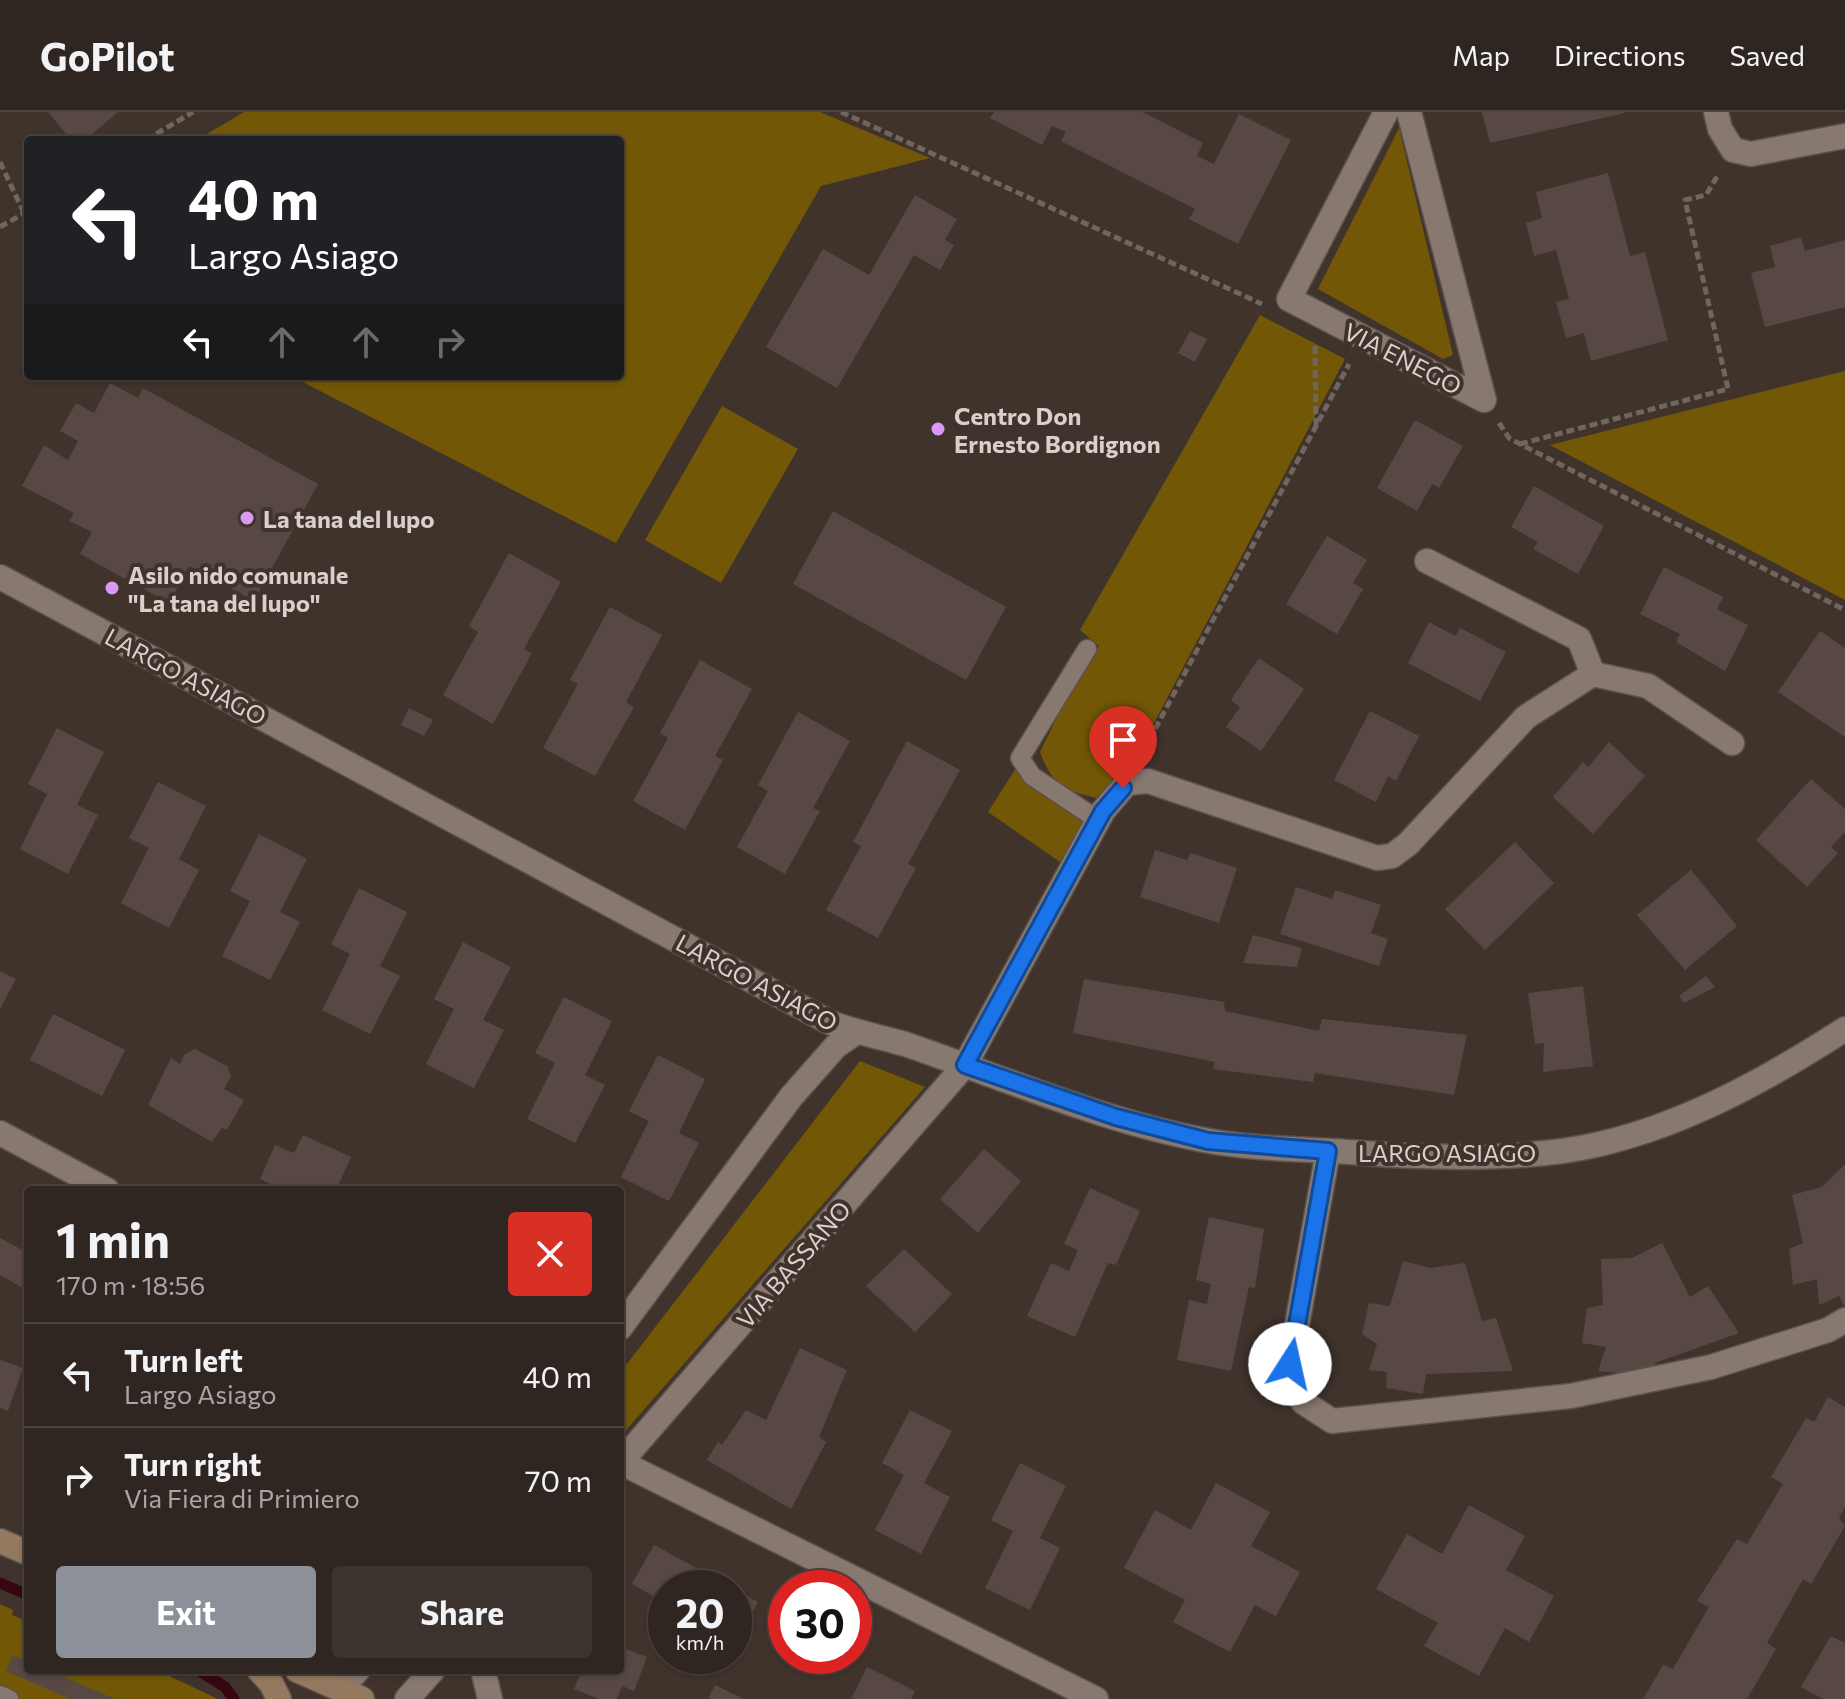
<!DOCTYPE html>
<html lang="en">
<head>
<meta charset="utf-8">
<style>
	:root { --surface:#302621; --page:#3c322e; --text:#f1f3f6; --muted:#a8a5a5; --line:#4b433f; --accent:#8c9099 }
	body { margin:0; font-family:Commissioner,sans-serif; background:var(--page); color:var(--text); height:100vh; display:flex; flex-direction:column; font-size:30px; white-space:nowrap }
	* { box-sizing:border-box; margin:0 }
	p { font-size:26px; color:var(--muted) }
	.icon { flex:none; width:44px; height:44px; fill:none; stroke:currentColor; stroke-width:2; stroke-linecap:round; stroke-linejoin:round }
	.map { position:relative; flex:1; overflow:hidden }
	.sheet { position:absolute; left:24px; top:1074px; width:600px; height:488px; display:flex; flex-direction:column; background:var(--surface); border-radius:8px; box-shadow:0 2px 6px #0004,0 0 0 2px var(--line) }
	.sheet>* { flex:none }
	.hud { position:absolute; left:24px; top:24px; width:600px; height:244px; border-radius:8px; box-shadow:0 2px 6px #0004,0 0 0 2px var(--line); background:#202124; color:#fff; overflow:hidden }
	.speed { position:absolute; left:648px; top:1458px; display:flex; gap:16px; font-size:40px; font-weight:700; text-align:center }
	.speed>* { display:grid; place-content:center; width:104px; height:104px; border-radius:50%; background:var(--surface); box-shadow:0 2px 6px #0004,0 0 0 2px var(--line); line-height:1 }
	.speed small { font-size:20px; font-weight:400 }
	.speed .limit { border:12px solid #d22; background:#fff; color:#111 }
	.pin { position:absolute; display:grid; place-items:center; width:68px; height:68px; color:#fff; margin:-82px -34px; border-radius:50% 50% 50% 0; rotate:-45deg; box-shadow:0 0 8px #0007 }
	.pin .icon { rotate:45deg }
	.me { position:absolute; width:88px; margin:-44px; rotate:10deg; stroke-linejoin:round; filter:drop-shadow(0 0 6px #0008) }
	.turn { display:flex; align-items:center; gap:28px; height:168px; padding:0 32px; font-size:36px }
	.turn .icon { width:104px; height:104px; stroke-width:2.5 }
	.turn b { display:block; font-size:56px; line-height:68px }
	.lanes { display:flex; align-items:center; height:76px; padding:0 32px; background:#0003; justify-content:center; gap:40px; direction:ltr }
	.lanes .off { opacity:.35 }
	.round { display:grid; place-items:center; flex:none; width:84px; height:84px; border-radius:8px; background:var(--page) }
	.summary { display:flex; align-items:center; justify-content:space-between; height:136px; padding:0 32px }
	h1 { font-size:48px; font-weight:700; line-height:60px }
	.cta { display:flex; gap:16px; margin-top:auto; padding:16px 32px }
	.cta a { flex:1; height:92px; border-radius:8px; background:var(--accent); color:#fff; font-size:32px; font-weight:700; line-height:92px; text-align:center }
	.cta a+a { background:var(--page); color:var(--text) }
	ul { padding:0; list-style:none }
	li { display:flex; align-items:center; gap:24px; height:104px; padding:0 32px; border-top:2px solid var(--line) }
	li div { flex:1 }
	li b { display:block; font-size:30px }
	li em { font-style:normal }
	header { display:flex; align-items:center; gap:48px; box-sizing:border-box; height:112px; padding:0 40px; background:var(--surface); border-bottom:2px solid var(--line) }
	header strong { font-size:38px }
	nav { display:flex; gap:44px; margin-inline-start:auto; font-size:28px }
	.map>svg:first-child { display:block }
	.green { fill:#725806 }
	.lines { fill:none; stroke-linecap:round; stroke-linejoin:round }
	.stream { stroke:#370711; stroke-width:11 }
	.building { fill:#584844 }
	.lane-casing { stroke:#5c514b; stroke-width:21 }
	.street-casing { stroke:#5c514b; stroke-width:27 }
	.secondary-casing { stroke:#5c514b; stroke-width:27 }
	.path { stroke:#71655f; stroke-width:5; stroke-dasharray:8 4; stroke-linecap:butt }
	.lane { stroke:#877870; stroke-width:18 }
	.street { stroke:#877870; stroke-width:24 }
	.secondary { stroke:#947960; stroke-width:24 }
	.route-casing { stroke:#114b97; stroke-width:20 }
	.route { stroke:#1a73e8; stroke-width:14 }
	.poi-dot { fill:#dc99f4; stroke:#40332c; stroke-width:3 }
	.labels { text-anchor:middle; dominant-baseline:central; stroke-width:8; stroke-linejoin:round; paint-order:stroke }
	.street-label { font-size:24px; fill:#d8d0cb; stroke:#40332c }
	.poi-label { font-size:24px; font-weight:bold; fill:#d8d0cb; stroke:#40332c; text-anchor:start }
</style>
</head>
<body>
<header>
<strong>GoPilot</strong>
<nav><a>Map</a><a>Directions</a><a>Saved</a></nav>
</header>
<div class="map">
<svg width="1845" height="1587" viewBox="0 0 1845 1587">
	<rect width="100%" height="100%" fill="#40332c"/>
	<g class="green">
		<path d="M244 0H820L930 46 821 74 616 431 291 264H620V28H197Z"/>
		<path d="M1399 16 1453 243 1443 247 1318 177Z"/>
		<path d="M1260 203 1345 247 1132 653 1101 687C1065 678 1054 677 1040 640L1066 587 1099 534 1080 518Z"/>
		<path d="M1845 259V488L1550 333Z"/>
		<path d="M722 294 798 337 721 471 645 428Z"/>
		<path d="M1016 656 1086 708 1060 750 988 700Z"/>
		<path d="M860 949 925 975 621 1324 620 1261Z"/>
		<path d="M0 1492 13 1498 12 1503 28 1510V1558H145L157 1564 161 1560 218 1587H0Z"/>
	</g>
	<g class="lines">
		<g class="stream">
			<path d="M0 1471 28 1483"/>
			<path d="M198 1558 225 1575 234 1587"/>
		</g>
	</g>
	<g class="building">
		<path d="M48 0H118L85 28H71Z"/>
		<path d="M994 0H1143L1203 31 1197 44 1214 52 1239 2 1291 28 1238 132 1189 107 1195 97 1061 29 1066 20 1052 14 1042 33 990 6Z"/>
		<path d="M1482 0H1625V1L1490 31Z"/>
		<path d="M1608 61 1630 144 1645 140 1668 228 1591 249 1584 221 1566 226 1556 190 1569 187 1556 138 1534 144 1526 111 1542 106 1536 80Z"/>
		<path d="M915 83 957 107 945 128 954 133 940 158 914 143 837 276 766 235 823 137 869 163Z"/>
		<path d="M1801 125 1805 139 1845 128V195L1765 215 1751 161 1775 155 1770 134Z"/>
		<path d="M1190 219 1207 227 1195 250 1178 241Z"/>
		<path d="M110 271 138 286 143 276 318 372 254 489 190 454 169 491 80 442 92 420 69 409 74 401 22 374 44 333 68 348 78 329 60 319 76 291 94 301Z"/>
		<path d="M1415 308 1463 334 1439 376 1432 372 1417 399 1377 376Z"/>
		<path d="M1534 374 1604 414 1578 462 1533 437 1538 430 1511 415Z"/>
		<path d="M833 399 1006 495 966 568 793 472Z"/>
		<path d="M1327 424 1367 448 1353 471 1363 477 1337 522 1286 492Z"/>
		<path d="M509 441 561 470 524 537 532 541 493 612 443 583 478 520 469 514Z"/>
		<path d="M1664 455 1723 485 1717 497 1748 513 1725 559 1676 530 1680 522 1640 502Z"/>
		<path d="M610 495 662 523 626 590 634 595 595 664 543 636 578 572 570 568Z"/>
		<path d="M1429 510 1455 524 1460 516 1506 540 1480 589 1408 551Z"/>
		<path d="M1820 519 1845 536V625L1778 580Z"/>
		<path d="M1259 546 1304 577 1261 639 1226 615 1240 595 1231 588Z"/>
		<path d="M700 548 752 577 715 644 723 648 685 718 633 689 668 626 660 621Z"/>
		<path d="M409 596 433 608 424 624 401 613Z"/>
		<path d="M1370 599 1419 624 1396 669 1388 664 1376 690 1334 668Z"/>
		<path d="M798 600 850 629 813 696 820 699 785 762 737 735 768 679 758 673Z"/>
		<path d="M57 616 104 640 77 693 98 703 68 762 20 737 47 682 28 672Z"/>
		<path d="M907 629 960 658 908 752 916 756 878 826 826 798 861 734 853 730Z"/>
		<path d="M1609 630 1645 664 1593 722 1553 685 1583 650 1588 655Z"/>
		<path d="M1811 667 1845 697V720L1831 735 1838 741 1807 775 1756 728Z"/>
		<path d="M158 670 206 694 179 747 199 758 169 816 121 791 149 736 129 726Z"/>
		<path d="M259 722 307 747 280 800 300 810 270 868 222 844 250 789 230 779Z"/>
		<path d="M1515 730 1554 771 1485 838 1445 797Z"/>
		<path d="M1155 738 1187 748 1191 741 1237 756 1219 811 1140 785Z"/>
		<path d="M1691 758 1737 814 1685 858 1637 803Z"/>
		<path d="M1296 775 1332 787 1335 778 1381 793 1371 821 1388 827 1379 854 1280 822Z"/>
		<path d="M359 776 407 800 380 854 400 864 370 922 322 898 350 842 331 832Z"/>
		<path d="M1253 823 1302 836 1297 855 1243 851Z"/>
		<path d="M463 830 511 855 483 908 504 918 474 976 426 952 454 897 434 887Z"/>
		<path d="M0 859 16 867 0 897Z"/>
		<path d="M1706 864 1715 875 1684 891 1679 884Z"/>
		<path d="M1084 867 1224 890 1225 899 1319 919 1322 907 1467 923 1454 983 1315 961 1313 970 1213 957 1215 950 1073 921Z"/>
		<path d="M1583 874 1593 954 1543 960 1544 931 1535 932 1528 881Z"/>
		<path d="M564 885 612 909 585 963 605 973 575 1031 527 1007 555 951 535 941Z"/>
		<path d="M53 902 125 938 102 984 30 948Z"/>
		<path d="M195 937 227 954 231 964 224 977 244 988 227 1018 222 1016 212 1030 148 993 171 946 180 952 185 942Z"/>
		<path d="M658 943 705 967 679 1021 699 1031 669 1089 621 1065 649 1009 629 999Z"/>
		<path d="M303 1023 351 1045 336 1078H283L260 1067 275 1033 294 1041Z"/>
		<path d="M984 1037 1021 1069 978 1121 940 1087Z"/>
		<path d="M1845 1052V1195L1839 1184 1819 1193 1817 1167 1793 1173 1789 1137 1803 1131 1792 1083 1822 1075Z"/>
		<path d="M1090 1076 1140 1099 1116 1153 1108 1151 1075 1225 1027 1204 1051 1151 1069 1159 1078 1138 1064 1132Z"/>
		<path d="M1209 1105 1264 1117 1255 1176 1249 1175 1231 1259 1177 1248 1189 1188 1207 1192 1211 1172 1196 1168Z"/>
		<path d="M0 1126 28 1141V1163L23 1176 0 1163Z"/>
		<path d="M1662 1131 1690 1185 1708 1174 1739 1221 1655 1251 1656 1262 1622 1270 1620 1261 1598 1259 1606 1235 1582 1231 1587 1196 1603 1193 1601 1147 1632 1146Z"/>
		<path d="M904 1137 952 1182 915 1220 866 1174Z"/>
		<path d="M1403 1149 1430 1156 1465 1151 1482 1209 1496 1206 1513 1259 1426 1262 1423 1282 1386 1276 1387 1260 1369 1258 1377 1232 1362 1222 1369 1191 1390 1194Z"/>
		<path d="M800 1236 847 1258 819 1325 826 1330 791 1397 707 1348 718 1330 722 1333 746 1298 766 1308Z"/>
		<path d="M0 1248 23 1256 8 1299 0 1296Z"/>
		<path d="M1828 1285 1845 1295V1395L1839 1406 1845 1414 1811 1472 1803 1467 1767 1531 1776 1537 1747 1587H1643L1663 1553 1673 1557 1709 1495 1697 1489 1737 1427 1747 1432 1783 1372 1771 1365 1806 1306 1814 1310Z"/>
		<path d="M910 1298 952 1319 924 1371 950 1385 921 1442 875 1418 904 1363 882 1351Z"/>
		<path d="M1020 1351 1066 1374 1040 1426 1060 1436 1030 1498 985 1476 1013 1419 991 1408Z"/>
		<path d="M1216 1371 1270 1400 1251 1434 1300 1460 1276 1504 1255 1493 1230 1540 1173 1510 1185 1488 1124 1456 1155 1398 1191 1418Z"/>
		<path d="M1469 1393 1525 1424 1506 1458 1554 1484 1529 1530 1505 1516 1479 1564 1424 1534 1438 1511 1376 1477 1407 1422 1442 1442Z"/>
		<path d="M654 1433 715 1466 733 1476H666V1491L632 1472Z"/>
		<path d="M734 1477 758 1490 734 1532Z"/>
		<path d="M1831 1524 1845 1531V1587H1823L1801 1575Z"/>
		<path d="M620 1535 647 1545 634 1579 622 1574 617 1587H599L574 1577 582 1558H620Z"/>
		<path d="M13 1543 28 1550V1558H48L115 1587H70L6 1559Z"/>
		<path d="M867 1555 915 1579 911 1587H851Z"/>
		<path d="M715 1573 743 1587H708Z"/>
	</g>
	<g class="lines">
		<defs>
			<g id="lane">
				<path d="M1087 537 1020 646 1032 664 1098 708"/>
				<path d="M0 1583 9 1587"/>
			</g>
			<g id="street">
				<path d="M1386 0 1289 187 1484 288 1409 0"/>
				<path d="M1716 0 1720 17 1733 38 1751 42 1845 24"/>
				<path d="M1427 449 1579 527 1593 562"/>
				<path d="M0 465 827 909C852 920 878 924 905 932 1004 966 1105 1010 1209 1029 1254 1037 1302 1037 1348 1040 1425 1046 1525 1050 1600 1032 1689 1011 1769 966 1845 917"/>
				<path d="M0 1021 107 1078"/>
				<path d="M1328 1039 1290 1252 1303 1290 1332 1309 1571 1284 1711 1255 1828 1218 1845 1208"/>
				<path d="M620 1216 791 985 836 934 855 921"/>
				<path d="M620 1350 1096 1587"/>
				<path d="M620 1351 965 953 1103 699 1127 671 1148 669 1377 746 1392 744 1408 732 1526 605 1593 562 1648 574 1732 631"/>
				<path d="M483 1558 490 1587"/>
				<path d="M340 1577 358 1558"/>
				<path d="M407 1587 433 1558"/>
			</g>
			<g id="secondary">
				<path d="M0 1429 28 1441"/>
				<path d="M259 1558 271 1571 279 1587"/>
				<path d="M297 1558 362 1587"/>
			</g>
		</defs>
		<use href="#lane" class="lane-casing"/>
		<use href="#street" class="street-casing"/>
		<use href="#secondary" class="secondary-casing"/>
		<g class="path">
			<path d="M841 0 1262 192"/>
			<path d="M146 28 193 0"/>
			<path d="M0 50 24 101"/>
			<path d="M0 115 28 99"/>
			<path d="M1315 234 1316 316"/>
			<path d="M1499 311 1509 326 1520 332 1845 498"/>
			<path d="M1520 332 1728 277 1685 88 1706 83 1718 63"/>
			<path d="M1144 638 1349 252"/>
		</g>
		<use href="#lane" class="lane"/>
		<use href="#street" class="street"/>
		<use href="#secondary" class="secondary"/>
	</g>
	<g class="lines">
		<defs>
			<path id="route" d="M1123 676 1103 699 965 953 1116 1005 1208 1029 1328 1039 1290 1252"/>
		</defs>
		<use href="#route" class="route-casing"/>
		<use href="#route" class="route"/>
	</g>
	<g class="poi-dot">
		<circle cx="938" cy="317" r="8"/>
		<circle cx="247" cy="406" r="8"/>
		<circle cx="112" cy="476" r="8"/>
	</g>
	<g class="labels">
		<g class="street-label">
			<text transform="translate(1403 246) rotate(27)">VIA ENEGO</text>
			<text transform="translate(186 564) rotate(28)">LARGO ASIAGO</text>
			<text transform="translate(757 870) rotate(28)">LARGO ASIAGO</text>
			<text x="1447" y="1040">LARGO ASIAGO</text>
			<text transform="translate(793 1152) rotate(-49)">VIA BASSANO</text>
		</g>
		<g class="poi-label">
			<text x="954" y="303">Centro Don<tspan x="954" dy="28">Ernesto Bordignon</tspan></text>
			<text x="263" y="406">La tana del lupo</text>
			<text x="128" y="462">Asilo nido comunale<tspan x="128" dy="28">"La tana del lupo"</tspan></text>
		</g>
	</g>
</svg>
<div class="speed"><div>20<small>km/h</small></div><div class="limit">30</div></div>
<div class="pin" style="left:1123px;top:676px;background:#d93025"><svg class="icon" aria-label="arrive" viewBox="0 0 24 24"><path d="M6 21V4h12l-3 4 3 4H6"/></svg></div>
<svg class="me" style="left:1290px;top:1252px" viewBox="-20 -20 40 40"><circle r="19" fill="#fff"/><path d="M0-13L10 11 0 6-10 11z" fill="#1a73e8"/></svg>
<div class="hud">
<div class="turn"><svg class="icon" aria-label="left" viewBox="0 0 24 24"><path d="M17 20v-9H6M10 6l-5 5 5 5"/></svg><div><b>40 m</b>Largo Asiago</div></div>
<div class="lanes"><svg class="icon" aria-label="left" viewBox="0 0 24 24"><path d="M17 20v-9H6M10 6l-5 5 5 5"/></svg><svg class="icon off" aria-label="ahead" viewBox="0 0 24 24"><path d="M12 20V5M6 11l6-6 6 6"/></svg><svg class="icon off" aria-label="ahead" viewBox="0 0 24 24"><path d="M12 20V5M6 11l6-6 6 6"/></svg><svg class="icon off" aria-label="right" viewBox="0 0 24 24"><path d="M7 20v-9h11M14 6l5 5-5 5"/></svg></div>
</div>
<section class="sheet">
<div class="summary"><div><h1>1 min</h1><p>170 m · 18:56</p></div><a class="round" style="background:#d93025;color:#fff"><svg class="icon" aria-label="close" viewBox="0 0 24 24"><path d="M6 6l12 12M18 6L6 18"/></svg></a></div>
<ul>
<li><svg class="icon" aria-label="left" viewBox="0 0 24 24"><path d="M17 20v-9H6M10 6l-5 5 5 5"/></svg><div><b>Turn left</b><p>Largo Asiago</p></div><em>40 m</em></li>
<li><svg class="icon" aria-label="right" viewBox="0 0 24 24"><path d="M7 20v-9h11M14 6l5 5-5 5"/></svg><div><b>Turn right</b><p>Via Fiera di Primiero</p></div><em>70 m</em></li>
</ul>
<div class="cta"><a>Exit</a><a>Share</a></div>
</section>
</div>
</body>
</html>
